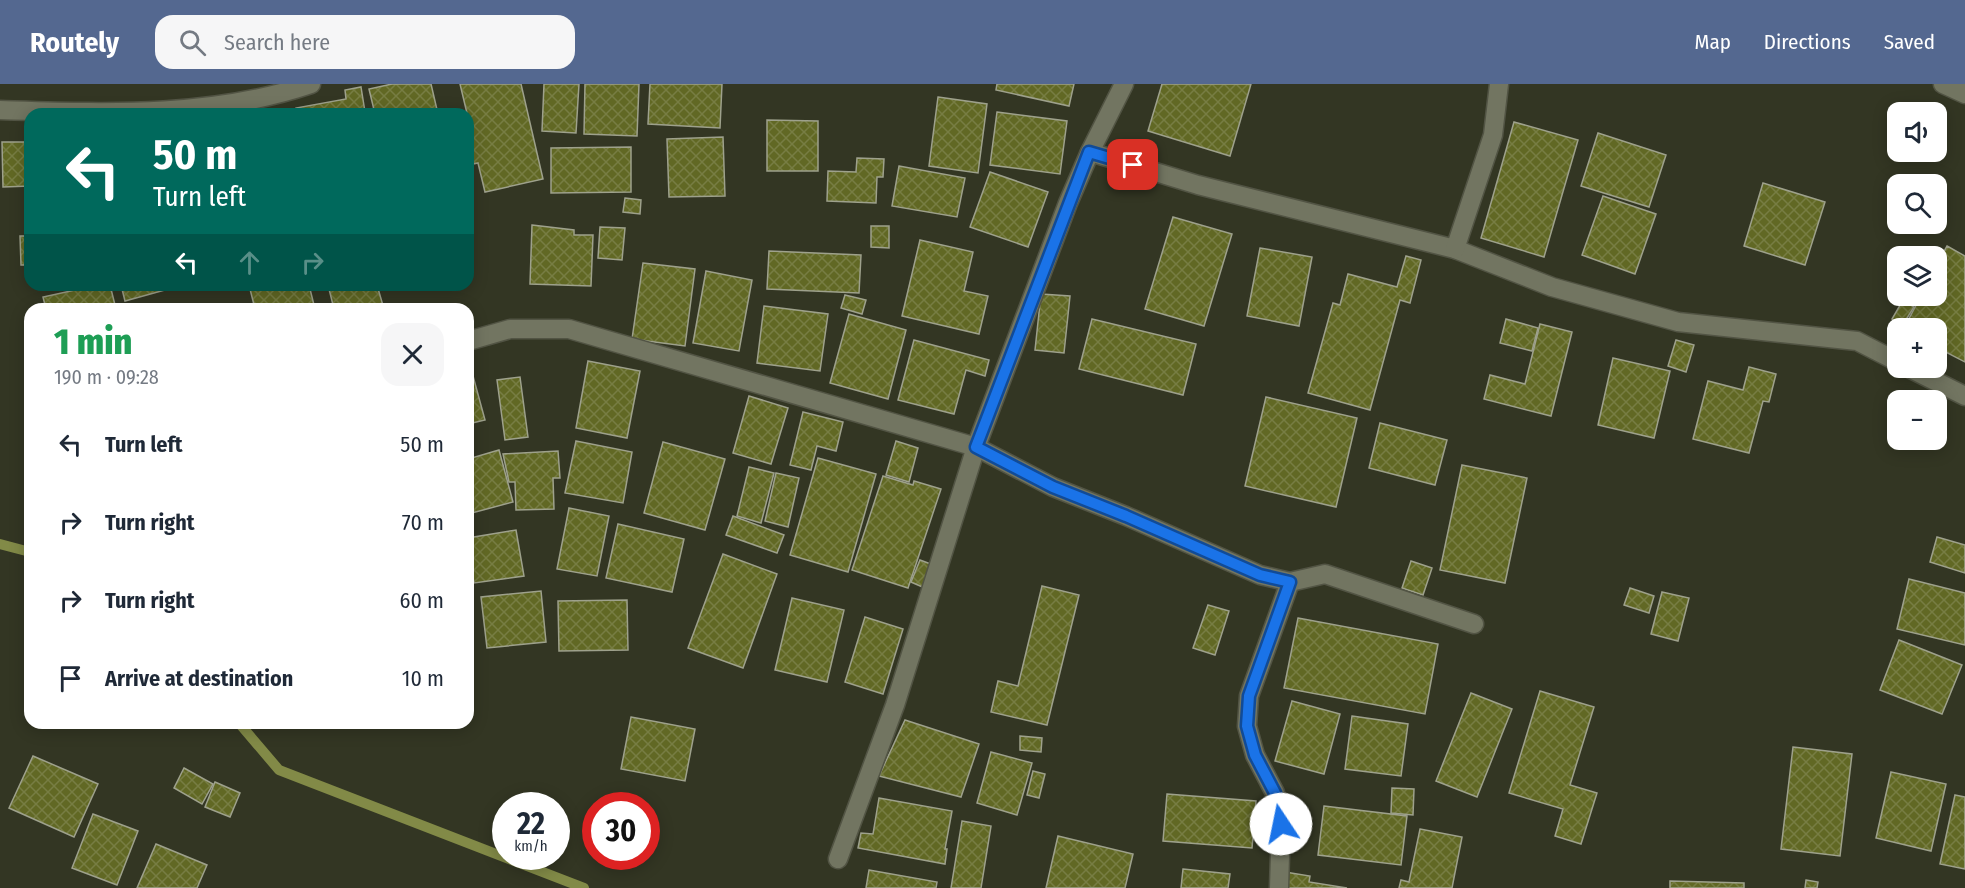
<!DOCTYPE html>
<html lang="en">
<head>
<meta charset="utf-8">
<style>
	:root { --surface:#fff; --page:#f6f6f7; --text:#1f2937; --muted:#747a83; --accent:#546890 }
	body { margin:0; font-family:"Fira Sans Condensed",sans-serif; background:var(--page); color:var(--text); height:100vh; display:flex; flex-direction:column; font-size:22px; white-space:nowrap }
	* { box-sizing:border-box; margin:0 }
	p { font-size:20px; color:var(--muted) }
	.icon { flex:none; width:33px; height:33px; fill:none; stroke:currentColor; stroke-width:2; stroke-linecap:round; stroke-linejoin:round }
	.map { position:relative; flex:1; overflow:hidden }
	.sheet { position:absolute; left:24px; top:219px; width:450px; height:426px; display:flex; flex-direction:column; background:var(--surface); border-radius:18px; box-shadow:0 3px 15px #0003 }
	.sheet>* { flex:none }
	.guide { position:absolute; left:24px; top:24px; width:450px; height:183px; border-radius:18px; box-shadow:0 3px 15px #0003; background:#00695c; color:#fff; overflow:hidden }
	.fabs { position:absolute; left:1887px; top:18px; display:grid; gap:12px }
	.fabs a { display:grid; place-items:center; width:60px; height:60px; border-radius:12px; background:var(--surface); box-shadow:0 3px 15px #0003; font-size:30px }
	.speed { position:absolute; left:492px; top:708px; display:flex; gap:12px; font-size:30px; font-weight:700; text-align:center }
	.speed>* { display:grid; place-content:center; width:78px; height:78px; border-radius:50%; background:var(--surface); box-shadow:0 3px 15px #0003; line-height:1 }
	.speed small { font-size:15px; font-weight:400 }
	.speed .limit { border:9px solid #d22; background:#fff; color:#111 }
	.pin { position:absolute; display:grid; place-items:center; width:51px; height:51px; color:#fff; margin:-26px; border-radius:12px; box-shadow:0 3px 9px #0006 }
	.me { position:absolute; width:66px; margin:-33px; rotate:349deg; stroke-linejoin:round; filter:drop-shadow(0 0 4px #0008) }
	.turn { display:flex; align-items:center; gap:21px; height:126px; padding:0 30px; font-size:27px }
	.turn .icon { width:78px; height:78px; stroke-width:2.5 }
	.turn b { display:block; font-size:42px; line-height:51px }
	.lanes { display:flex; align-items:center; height:57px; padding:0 30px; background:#0003; justify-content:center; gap:30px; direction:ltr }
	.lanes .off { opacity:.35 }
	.round { display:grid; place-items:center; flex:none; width:63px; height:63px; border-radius:18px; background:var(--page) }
	.summary { display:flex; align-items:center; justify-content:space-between; height:102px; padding:0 30px }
	h1 { font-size:36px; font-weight:800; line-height:45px; color:#1e9e55 }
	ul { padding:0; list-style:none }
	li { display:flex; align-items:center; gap:18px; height:78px; padding:0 30px }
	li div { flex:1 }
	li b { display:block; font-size:22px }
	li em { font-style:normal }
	header { display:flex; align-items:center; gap:36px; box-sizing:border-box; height:84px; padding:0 30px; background:var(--accent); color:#fff }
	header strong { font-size:28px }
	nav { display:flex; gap:33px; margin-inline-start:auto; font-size:21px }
	.search { width:420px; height:54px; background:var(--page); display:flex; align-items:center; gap:15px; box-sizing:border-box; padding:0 21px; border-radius:18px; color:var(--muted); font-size:22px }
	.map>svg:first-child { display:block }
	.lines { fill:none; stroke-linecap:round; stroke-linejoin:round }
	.stream { stroke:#828a47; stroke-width:10 }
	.building { fill:url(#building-cross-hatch); stroke:#9ea18c; stroke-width:1.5 }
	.minor-casing { stroke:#525444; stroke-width:21 }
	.minor { stroke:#727561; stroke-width:18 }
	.route-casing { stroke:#114b97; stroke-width:15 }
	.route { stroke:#1a73e8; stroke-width:10 }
</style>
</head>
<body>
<header>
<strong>Routely</strong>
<div class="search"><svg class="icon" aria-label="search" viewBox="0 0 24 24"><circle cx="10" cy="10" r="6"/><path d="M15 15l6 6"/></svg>Search here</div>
<nav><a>Map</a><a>Directions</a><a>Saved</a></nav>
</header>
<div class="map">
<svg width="1965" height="804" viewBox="0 0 1965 804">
	<defs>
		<pattern id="building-cross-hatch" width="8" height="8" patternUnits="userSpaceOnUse" patternTransform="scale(1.5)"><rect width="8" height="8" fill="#616824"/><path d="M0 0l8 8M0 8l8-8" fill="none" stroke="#777d43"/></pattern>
	</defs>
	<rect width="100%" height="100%" fill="#333623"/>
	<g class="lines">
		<g class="stream">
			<path d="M0 460 30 468"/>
			<path d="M239 639 279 686 584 804"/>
		</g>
	</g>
	<g class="building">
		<path d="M392 0H431L438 30H375L369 5Z"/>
		<path d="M460 0H521L543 95 485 108 478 79 468 81V46H471Z"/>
		<path d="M544 0H579L576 49 542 47Z"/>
		<path d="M585 0H639L637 52 584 50Z"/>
		<path d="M650 0H722L720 44 648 40Z"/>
		<path d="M997 0H1074L1069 22 996 6Z"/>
		<path d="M1162 0H1251L1230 72 1148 47Z"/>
		<path d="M361 3 365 28 355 30H297L296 24 346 15 345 6Z"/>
		<path d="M938 13 987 20 978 89 929 82Z"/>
		<path d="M997 28 1067 37 1060 90 990 81Z"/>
		<path d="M767 36 818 37V87H767Z"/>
		<path d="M1514 38 1578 56 1544 173 1481 154Z"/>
		<path d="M1598 49 1666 71 1649 123 1581 102Z"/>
		<path d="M723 53 725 112 669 113 667 55Z"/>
		<path d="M2 58H30V102L3 103Z"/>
		<path d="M631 63V108L551 109V64Z"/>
		<path d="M857 74 884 75 883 93H877L876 119 827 117 828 87 856 88Z"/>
		<path d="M899 82 965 94 957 133 892 122Z"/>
		<path d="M990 88 1048 108 1028 163 970 143Z"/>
		<path d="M1763 99 1825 118 1805 181 1744 162Z"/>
		<path d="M1603 112 1656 130 1635 190 1582 171Z"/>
		<path d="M625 114 641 116 640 130 623 128Z"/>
		<path d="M1173 133 1232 150 1204 242 1145 225Z"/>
		<path d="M532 141 574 146V151H593L591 202 530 200Z"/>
		<path d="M871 142H889V164L871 163Z"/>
		<path d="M600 143 625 144 622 176 598 174Z"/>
		<path d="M20 152H30V181H21Z"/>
		<path d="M920 156 973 168 964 207 988 212 979 250 902 232Z"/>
		<path d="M1947 162 1965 172V278L1936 263V244H1904L1921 212H1936V182Z"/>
		<path d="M1260 164 1312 173 1299 242 1247 232Z"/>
		<path d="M769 167 861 171 859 209 767 205Z"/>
		<path d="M1406 172 1421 176 1410 219 1400 216 1370 326 1308 309 1333 219 1340 221 1348 190 1397 203Z"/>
		<path d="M643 179 695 185 685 262 632 255Z"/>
		<path d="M706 187 752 196 739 267 693 259Z"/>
		<path d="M98 201H110L116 225H46L43 213Z"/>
		<path d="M121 201H164L165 206 125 217Z"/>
		<path d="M249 201H309L315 225H255Z"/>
		<path d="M328 201H377L384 225H334Z"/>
		<path d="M1041 210 1070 212 1064 269 1035 266Z"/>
		<path d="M845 211 866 216 862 230 841 224Z"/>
		<path d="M1903 216 1914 223 1902 242 1892 235Z"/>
		<path d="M764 222 828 230 820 287 757 279Z"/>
		<path d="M849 230 906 246 888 315 830 299Z"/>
		<path d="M1092 235 1196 260 1183 311 1079 285Z"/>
		<path d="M1506 235 1538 244 1532 267 1500 259Z"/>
		<path d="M1540 240 1572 248 1551 332 1484 315 1490 291 1525 300Z"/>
		<path d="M914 256 989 276 985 292 966 286 954 330 898 316Z"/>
		<path d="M1676 256 1694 261 1686 288 1668 282Z"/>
		<path d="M1613 274 1670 287 1654 354 1598 341Z"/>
		<path d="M588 277 640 287 627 354 576 344Z"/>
		<path d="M1749 283 1776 290 1769 318 1763 317 1749 369 1693 355 1708 297 1743 306Z"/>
		<path d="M473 292 485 336 468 340V294Z"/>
		<path d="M520 293 528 353 505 356 497 296Z"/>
		<path d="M749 312 788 324 771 380 733 369Z"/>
		<path d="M1266 313 1357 334 1336 423 1245 402Z"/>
		<path d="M803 328 843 338 836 367 817 362 811 386 790 381Z"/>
		<path d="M1380 339 1447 356 1435 401 1369 384Z"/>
		<path d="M576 357 632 368 623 419 565 409Z"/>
		<path d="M896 357 918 364 909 398 886 391Z"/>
		<path d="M663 358 725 375 705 446 644 429Z"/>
		<path d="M499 366 513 418 468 430V375Z"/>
		<path d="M558 367 560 394H553L554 425 516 426 515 398H509L503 370Z"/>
		<path d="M818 374 876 390 848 488 790 471Z"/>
		<path d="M1462 381 1527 394 1505 499 1440 486Z"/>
		<path d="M749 383 774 389 761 439 737 432Z"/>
		<path d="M776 389 799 394 788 443 765 437Z"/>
		<path d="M883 392 913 401 914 397 941 405 908 504 852 486Z"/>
		<path d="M569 424 609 432 597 492 557 485Z"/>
		<path d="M733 432 784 451 777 469 726 451Z"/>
		<path d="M618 440 684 455 672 508 606 494Z"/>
		<path d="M516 446 524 492 474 499 468 467V454Z"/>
		<path d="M1937 453 1965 461V489L1930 478Z"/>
		<path d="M723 470 777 490 743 584 688 564Z"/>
		<path d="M920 476 936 482 927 505 911 498Z"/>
		<path d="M1411 477 1432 484 1423 511 1402 504Z"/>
		<path d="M1909 495 1965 509V561L1897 545Z"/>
		<path d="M1042 502 1079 511 1047 641 991 628 998 597 1018 602Z"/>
		<path d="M1630 504 1654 512 1649 529 1624 521Z"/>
		<path d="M541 507 546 558 487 564 481 513Z"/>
		<path d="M1662 508 1689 514 1678 557 1651 550Z"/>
		<path d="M792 514 844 526 827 598 775 586Z"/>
		<path d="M627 516 628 566 559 567 558 517Z"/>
		<path d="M1208 521 1229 527 1215 571 1193 564Z"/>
		<path d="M865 533 903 545 883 610 845 598Z"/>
		<path d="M1298 534 1438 560 1425 630 1284 604Z"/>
		<path d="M1899 556 1962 581 1942 630 1880 606Z"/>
		<path d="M1540 607 1594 623 1570 701 1597 709 1581 760 1555 752 1563 725 1509 709Z"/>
		<path d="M1471 609 1512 625 1477 713 1436 697Z"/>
		<path d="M1292 617 1340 630 1324 690 1275 677Z"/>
		<path d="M1352 632 1408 640 1401 692 1345 685Z"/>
		<path d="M631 633 695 645 685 697 621 685Z"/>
		<path d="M905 636 979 660 961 713 879 692Z"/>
		<path d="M1020 652 1042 654 1041 668 1020 666Z"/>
		<path d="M1793 663 1852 670 1840 772 1781 765Z"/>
		<path d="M991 668 1032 679 1017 731 977 719Z"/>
		<path d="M33 672 98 700 74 753 9 724Z"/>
		<path d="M184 684 213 700 202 720 174 704Z"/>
		<path d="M1033 687 1045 690 1039 714 1027 711Z"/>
		<path d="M1891 688 1946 700 1931 767 1876 754Z"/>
		<path d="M215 698 240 709 230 733 205 723Z"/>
		<path d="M1392 704 1414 705 1413 731 1391 729Z"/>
		<path d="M1167 710 1256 717 1252 764 1163 757Z"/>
		<path d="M1955 711 1965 713V785L1940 780Z"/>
		<path d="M879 714 952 727 945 765H947L945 780 858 764 861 749 873 750Z"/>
		<path d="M1324 722 1407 732 1401 781 1318 771Z"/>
		<path d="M93 730 138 747 117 801 72 784Z"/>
		<path d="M962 737 991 742 981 804H951Z"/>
		<path d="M1420 745 1462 753 1452 804H1399L1401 796 1409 798Z"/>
		<path d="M1058 752 1133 770 1125 804H1046Z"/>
		<path d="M156 760 207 781 197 804H137Z"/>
		<path d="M1183 785 1230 790 1228 804H1181Z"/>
		<path d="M869 786 937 798 936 804H866Z"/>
		<path d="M1285 788 1310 792 1309 798 1347 804H1283Z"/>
		<path d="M1806 796 1818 798 1817 804H1805Z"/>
		<path d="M1670 797 1744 799V804H1670Z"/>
	</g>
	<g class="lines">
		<defs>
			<g id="minor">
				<path d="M1943 0 1965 10"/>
				<path d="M0 26C103 29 211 34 311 0"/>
				<path d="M1090 68 1198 101 1455 165 1552 203 1678 238 1857 257 1898 278"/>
				<path d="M1455 165 1493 51 1499 0"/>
				<path d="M468 257 510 245H569L976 363 1053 403 1126 432 1260 491 1290 498 1325 490 1474 540"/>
				<path d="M1909 284 1965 312"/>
				<path d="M838 775 895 621 976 363 1068 119 1090 68 1124 0"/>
				<path d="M1279 804 1281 740 1275 709 1255 671 1247 642 1249 612 1290 498"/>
			</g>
		</defs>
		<use href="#minor" class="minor-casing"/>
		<use href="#minor" class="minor"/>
	</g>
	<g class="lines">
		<defs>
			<path id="route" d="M1133 81 1089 68 976 363 1053 403 1126 432 1260 491 1290 498 1249 612 1247 642 1255 671 1275 709 1281 740"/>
		</defs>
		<use href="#route" class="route-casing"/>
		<use href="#route" class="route"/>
	</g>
</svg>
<div class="fabs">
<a><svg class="icon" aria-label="sound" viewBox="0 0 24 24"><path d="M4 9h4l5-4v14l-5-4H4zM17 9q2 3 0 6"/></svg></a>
<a><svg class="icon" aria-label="search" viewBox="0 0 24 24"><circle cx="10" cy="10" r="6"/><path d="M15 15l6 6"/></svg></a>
<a><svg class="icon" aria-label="layers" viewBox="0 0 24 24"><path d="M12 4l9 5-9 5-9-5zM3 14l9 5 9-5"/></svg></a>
<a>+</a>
<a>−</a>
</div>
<div class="speed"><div>22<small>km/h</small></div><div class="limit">30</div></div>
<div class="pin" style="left:1133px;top:81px;background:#d93025"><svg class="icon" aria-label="arrive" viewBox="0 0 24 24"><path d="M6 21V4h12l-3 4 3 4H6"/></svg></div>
<svg class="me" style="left:1281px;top:740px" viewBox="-20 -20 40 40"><circle r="19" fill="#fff"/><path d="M0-13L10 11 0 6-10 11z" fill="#1a73e8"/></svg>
<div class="guide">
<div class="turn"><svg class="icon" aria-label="left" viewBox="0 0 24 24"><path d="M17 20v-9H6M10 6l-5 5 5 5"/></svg><div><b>50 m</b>Turn left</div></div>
<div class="lanes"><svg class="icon" aria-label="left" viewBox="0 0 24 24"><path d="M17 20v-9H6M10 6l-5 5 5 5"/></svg><svg class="icon off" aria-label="ahead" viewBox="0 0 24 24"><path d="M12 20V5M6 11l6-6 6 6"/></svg><svg class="icon off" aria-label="right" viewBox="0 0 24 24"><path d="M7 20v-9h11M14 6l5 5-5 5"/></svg></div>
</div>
<section class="sheet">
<div class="summary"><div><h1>1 min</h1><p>190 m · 09:28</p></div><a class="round"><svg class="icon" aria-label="close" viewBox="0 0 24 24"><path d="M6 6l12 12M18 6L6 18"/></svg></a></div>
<ul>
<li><svg class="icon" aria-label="left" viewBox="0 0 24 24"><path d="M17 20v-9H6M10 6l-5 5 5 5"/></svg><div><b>Turn left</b></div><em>50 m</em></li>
<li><svg class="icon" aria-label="right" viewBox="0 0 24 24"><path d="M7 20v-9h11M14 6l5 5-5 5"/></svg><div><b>Turn right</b></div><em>70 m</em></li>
<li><svg class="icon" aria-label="right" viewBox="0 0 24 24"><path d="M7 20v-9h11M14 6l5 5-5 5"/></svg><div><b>Turn right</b></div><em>60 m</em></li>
<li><svg class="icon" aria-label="arrive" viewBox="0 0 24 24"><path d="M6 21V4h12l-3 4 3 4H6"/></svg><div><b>Arrive at destination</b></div><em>10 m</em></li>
</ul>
</section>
</div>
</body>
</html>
